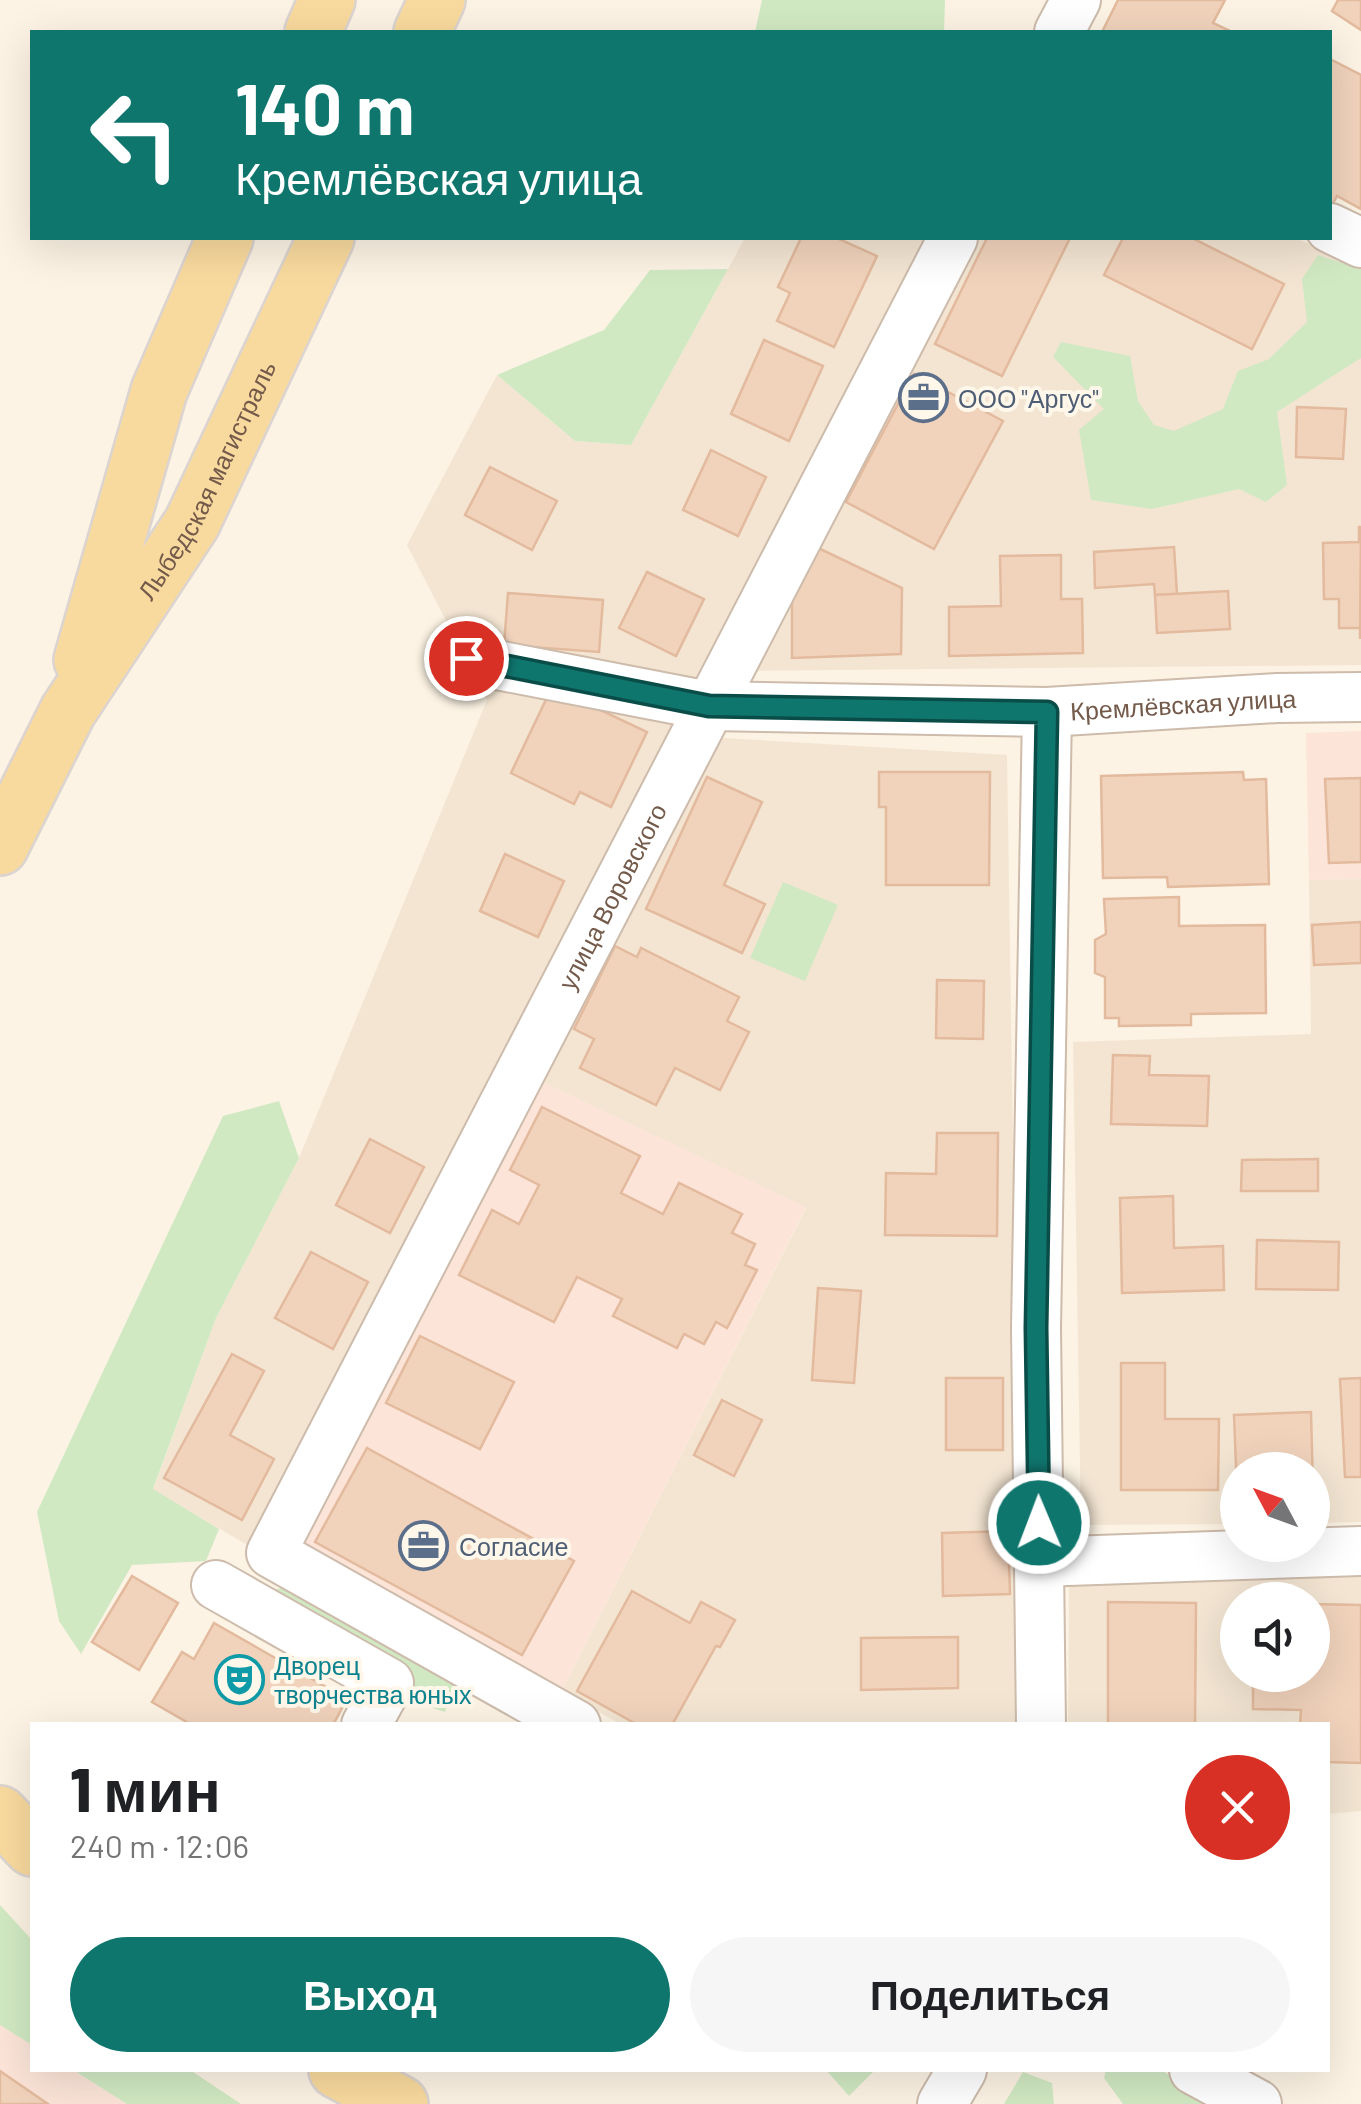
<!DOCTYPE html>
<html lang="ru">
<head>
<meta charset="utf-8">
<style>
	:root { --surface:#fff; --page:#f6f6f6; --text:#202124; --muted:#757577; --accent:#0f766e }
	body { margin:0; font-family:Barlow,sans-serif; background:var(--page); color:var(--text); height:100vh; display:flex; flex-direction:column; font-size:38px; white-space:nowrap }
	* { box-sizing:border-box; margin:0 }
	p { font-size:32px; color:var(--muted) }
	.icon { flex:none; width:55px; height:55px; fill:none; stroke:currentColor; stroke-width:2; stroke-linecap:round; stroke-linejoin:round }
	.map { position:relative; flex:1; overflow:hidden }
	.details { position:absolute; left:30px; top:1722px; width:1300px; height:350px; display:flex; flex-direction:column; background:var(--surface); border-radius:0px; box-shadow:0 10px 40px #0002 }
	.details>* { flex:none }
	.guide { position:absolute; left:30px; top:30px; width:1302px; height:210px; border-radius:0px; box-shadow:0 10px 40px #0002; background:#0f766e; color:#fff; overflow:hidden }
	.needle { width:65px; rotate:311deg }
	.controls { position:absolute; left:1220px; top:1452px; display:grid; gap:20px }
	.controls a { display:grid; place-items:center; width:110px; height:110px; border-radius:50%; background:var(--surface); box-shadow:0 10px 40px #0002; font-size:50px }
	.pin { position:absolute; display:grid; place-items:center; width:85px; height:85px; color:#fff; margin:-42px; border:5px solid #fff; border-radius:50%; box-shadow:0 2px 10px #0007 }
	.me { position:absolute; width:110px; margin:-55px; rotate:359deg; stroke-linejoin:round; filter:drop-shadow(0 0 8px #0008) }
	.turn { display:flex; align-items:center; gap:35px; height:210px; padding:0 40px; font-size:45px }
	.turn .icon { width:130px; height:130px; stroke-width:2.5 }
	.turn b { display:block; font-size:70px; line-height:85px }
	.round { display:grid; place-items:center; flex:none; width:105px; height:105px; border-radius:52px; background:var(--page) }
	.headline { display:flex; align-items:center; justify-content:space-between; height:170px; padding:0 40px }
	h1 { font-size:60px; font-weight:800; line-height:75px }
	.button { display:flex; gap:20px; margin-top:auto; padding:20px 40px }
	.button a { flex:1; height:115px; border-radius:60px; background:var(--accent); color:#fff; font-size:40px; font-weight:800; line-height:115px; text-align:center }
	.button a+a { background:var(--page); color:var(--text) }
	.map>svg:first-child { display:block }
	.residential { fill:#f3e5d2; fill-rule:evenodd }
	.commercial { fill:#fce4d8 }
	.green { fill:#d1e9c3 }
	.building { fill:#f1d3bc; stroke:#e3ba9d; stroke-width:2.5 }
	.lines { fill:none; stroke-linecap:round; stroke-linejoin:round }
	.minor-casing { stroke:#cdbbab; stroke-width:52 }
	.major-casing { stroke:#dbd4d0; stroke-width:60 }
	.minor { stroke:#fff; stroke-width:48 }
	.major { stroke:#f9da9e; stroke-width:55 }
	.route-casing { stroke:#0a4d48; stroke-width:25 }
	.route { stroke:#0f766e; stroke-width:18 }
	.labels { text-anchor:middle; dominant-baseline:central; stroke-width:8; stroke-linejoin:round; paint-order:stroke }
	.service-label { font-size:25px; fill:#4e5e75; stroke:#fff7ea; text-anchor:start }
	.street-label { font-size:25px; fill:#745a4a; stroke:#fff7ea }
	.culture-label { font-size:25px; fill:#0d838f; stroke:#fff7ea; text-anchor:start }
</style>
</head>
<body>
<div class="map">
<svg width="1361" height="2104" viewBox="0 0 1361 2104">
	<rect width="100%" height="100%" fill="#fcf3e4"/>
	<g class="residential">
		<path d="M745 238H924L256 1550 153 1490 216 1318 299 1158 487 700 407 545 497 375 575 441 631 445Z"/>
		<path d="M969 238H1296L1361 269V665L744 671Z"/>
		<path d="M709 737 1007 755 1022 1725H622L562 1691 806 1208 532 1077Z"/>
		<path d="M1361 879V1522L1313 1523 1312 1470H1238L1237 1524 1081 1525 1073 1042 1311 1034 1309 880Z"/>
		<path d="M1361 1576V1811L1328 1814V1725H1068L1069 1581ZM1238 1600H1312V1675H1238Z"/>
	</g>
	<g class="commercial">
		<path d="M1361 731V879L1309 880 1306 733Z"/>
		<path d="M532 1077 806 1207 562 1691 291 1547Z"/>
		<path d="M0 2025 32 2045V2070H72L127 2104H0Z"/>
	</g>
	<g class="green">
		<path d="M762 0H945L944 32H755Z"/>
		<path d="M1318 255 1361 269V358L1277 412 1287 485 1266 502 1239 489 1152 509 1091 500 1079 430 1104 409 1053 357 1061 342 1130 356 1138 401 1154 425 1174 431 1223 409 1238 371 1269 359 1307 322 1302 279Z"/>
		<path d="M728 269 631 445 575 441 497 375 604 330 650 270Z"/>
		<path d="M783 882 838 905 805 981 750 958Z"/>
		<path d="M279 1101 299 1158 216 1318 153 1489 219 1529 206 1561 132 1565 81 1654 59 1621 37 1512 223 1116Z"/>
		<path d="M298 1584 366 1622 396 1652 446 1672 454 1683 445 1712 357 1683 244 1597Z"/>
		<path d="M0 1905 32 1940V2045L0 2025Z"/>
		<path d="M73 2070H190L241 2104H127Z"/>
		<path d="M826 2070H875L849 2096Z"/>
		<path d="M1106 2070H1161L1217 2104H1123L1104 2078Z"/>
		<path d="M1023 2072 1052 2083 1054 2104H1004Z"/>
	</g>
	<g class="building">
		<path d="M1118 0H1225L1213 23 1232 32H1102Z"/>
		<path d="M1338 0H1361V30L1332 11Z"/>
		<path d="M1330 59 1361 75V209L1337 196 1330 209Z"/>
		<path d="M801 238H837L877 256 834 347 777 321 790 293 778 287Z"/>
		<path d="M987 238H1070L1002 376 935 344Z"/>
		<path d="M1123 238H1192L1284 284 1252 349 1104 275Z"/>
		<path d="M764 340 823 366 789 441 731 414Z"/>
		<path d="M914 374 1003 421 934 549 846 502Z"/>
		<path d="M1297 407 1346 409 1343 459 1296 457Z"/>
		<path d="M711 450 766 477 738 536 683 510Z"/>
		<path d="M490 467 557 501 532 550 465 515Z"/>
		<path d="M1359 527H1361L1360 639V628H1339V599H1324L1323 543 1359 542Z"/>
		<path d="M814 546 902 588 901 654 792 658V595Z"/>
		<path d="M1174 547 1177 594 1155 595 1154 584 1095 588 1094 552Z"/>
		<path d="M1061 555V599H1082L1083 653 949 656V607L1001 606 1000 556Z"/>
		<path d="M647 572 704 599 676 656 619 628Z"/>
		<path d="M1228 591 1230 629 1157 633 1155 595Z"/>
		<path d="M508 593 603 600 599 652 504 645Z"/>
		<path d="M552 687 647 732 611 807 580 792 574 804 511 773Z"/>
		<path d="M879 772H990L989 885H886V807H879Z"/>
		<path d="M1243 772 1244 780 1266 779 1269 884 1168 887 1167 877 1103 878 1101 776Z"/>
		<path d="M707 777 762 802 724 885 765 904 742 953 646 909Z"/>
		<path d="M1361 778V862L1329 863 1325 779Z"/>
		<path d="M505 854 564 881 538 937 480 911Z"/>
		<path d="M1179 897V926L1265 925 1266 1013 1191 1014V1025L1119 1026V1018H1105V977L1095 973V940L1106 934 1104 899Z"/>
		<path d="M1361 922V963L1314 965 1312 925Z"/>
		<path d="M615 946 637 957 641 948 739 997 727 1021 749 1032 720 1090 675 1068 656 1105 580 1068 594 1039 574 1029Z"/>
		<path d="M937 980 984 981 983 1039 936 1038Z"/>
		<path d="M1113 1055 1150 1056 1149 1075 1209 1076 1207 1126 1111 1124Z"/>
		<path d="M542 1107 640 1156 621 1193 663 1214 679 1183 742 1214 732 1233 755 1244 745 1265 757 1270 727 1328 716 1322 704 1344 684 1334 677 1348 613 1316 622 1299 577 1277 554 1322 459 1275 492 1210 519 1224 539 1185 510 1170Z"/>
		<path d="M937 1133H998L997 1236 885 1235 886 1173 936 1174Z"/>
		<path d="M370 1139 424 1167 390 1233 336 1205Z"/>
		<path d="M1318 1159V1191H1241L1242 1160Z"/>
		<path d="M1173 1196 1174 1248 1223 1246 1224 1290 1122 1293 1120 1198Z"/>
		<path d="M1257 1240 1339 1242 1338 1290 1256 1289Z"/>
		<path d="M311 1252 368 1282 333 1349 275 1318Z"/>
		<path d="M818 1288 861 1291 854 1383 812 1380Z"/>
		<path d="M420 1336 514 1382 480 1449 386 1403Z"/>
		<path d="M232 1354 264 1371 230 1435 274 1459 242 1520 164 1478Z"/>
		<path d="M1121 1363H1165V1419H1219L1218 1490H1121Z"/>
		<rect x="946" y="1378" width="57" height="72"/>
		<path d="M1361 1378V1477H1345L1340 1379Z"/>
		<path d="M722 1400 762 1420 734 1476 694 1455Z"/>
		<path d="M1311 1412 1313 1489 1312 1470H1238L1237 1492 1234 1415Z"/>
		<path d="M367 1448 574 1561 522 1655 315 1542Z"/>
		<path d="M1008 1531 1010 1594 943 1596 942 1533Z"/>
		<path d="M132 1576 178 1603 139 1670 92 1642Z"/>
		<path d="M632 1591 690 1623 701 1602 735 1620 720 1647 716 1646 672 1725H638L577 1691Z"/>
		<path d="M1108 1602 1196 1603 1195 1725H1108Z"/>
		<path d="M1312 1604 1361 1605V1763L1328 1762V1725H1300L1301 1710 1253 1709V1675H1312Z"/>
		<path d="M214 1623 347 1699 333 1725H192L152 1702 182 1652 194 1659Z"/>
		<path d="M958 1637V1688L861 1690V1638Z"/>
		<path d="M0 2071 48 2104H0Z"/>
	</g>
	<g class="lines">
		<defs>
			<g id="minor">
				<path d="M1059 32 1076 0"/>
				<path d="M1330 228 1361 243"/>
				<path id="s1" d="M466 659 709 706 1047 712 1277 698 1361 697"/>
				<path d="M1039 1562 1361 1551"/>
				<path d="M216 1585 389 1683 366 1725"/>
				<path id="s2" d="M576 1725 271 1553 953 238"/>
				<path d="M1041 1725 1036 1328 1047 712"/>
				<path d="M1194 2070 1257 2104"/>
				<path d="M942 2104 962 2070"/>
			</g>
			<g id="major">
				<path d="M313 32 327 0"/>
				<path d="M422 32 437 0"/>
				<path d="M82 660 159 391 225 238"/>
				<path id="s3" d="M0 847 68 711 192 523 326 238"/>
				<path d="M0 1814 32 1848"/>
				<path d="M337 2070 400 2104"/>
			</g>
		</defs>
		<use href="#minor" class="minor-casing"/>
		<use href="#major" class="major-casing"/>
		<use href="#minor" class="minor"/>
		<use href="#major" class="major"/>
	</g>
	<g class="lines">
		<defs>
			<path id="route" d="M466 658 709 706 1047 712 1036 1328 1039 1523"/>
		</defs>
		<use href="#route" class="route-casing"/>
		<use href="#route" class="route"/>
	</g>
	<defs>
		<symbol id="office-ring" viewBox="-11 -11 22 22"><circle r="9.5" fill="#fff7ea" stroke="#5c6f8a" stroke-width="1.5"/><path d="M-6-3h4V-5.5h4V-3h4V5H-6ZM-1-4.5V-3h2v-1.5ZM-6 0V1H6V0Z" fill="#5c6f8a"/></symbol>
		<symbol id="theatre-ring" viewBox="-11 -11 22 22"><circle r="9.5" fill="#fff7ea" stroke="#0f9aa8" stroke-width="1.5"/><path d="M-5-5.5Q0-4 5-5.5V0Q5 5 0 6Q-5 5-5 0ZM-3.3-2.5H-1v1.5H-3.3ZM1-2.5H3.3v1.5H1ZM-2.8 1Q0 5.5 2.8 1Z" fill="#0f9aa8"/></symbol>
	</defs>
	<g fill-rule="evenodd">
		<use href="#office-ring" x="896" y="370" width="55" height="55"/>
		<use href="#office-ring" x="396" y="1518" width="55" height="55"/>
		<use href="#theatre-ring" x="212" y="1652" width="55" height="55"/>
	</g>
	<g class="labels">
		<g class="service-label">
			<text x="958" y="398">ООО "Аргус"</text>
			<text x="459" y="1546">Согласие</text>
		</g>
		<g class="street-label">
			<text stroke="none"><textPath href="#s3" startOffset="422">Лыбедская магистраль</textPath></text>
			<text stroke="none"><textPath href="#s1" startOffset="722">Кремлёвская улица</textPath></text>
			<text stroke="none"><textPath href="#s2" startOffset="1090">улица Воровского</textPath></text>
		</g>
		<g class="culture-label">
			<text x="274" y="1665">Дворец<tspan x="274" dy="29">творчества юных</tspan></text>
		</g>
	</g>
</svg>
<div class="controls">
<a><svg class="needle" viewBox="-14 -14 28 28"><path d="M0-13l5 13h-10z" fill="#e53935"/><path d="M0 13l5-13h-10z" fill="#757577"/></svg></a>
<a><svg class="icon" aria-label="sound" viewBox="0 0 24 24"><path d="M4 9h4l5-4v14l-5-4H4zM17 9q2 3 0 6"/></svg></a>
</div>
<div class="pin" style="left:466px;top:658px;background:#d93025"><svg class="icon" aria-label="arrive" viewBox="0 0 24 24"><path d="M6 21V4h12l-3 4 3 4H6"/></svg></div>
<svg class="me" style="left:1039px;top:1523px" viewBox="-20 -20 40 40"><circle r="17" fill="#0f766e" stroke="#fff" stroke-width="3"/><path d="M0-11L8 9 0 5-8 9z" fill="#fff"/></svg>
<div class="guide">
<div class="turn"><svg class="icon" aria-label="left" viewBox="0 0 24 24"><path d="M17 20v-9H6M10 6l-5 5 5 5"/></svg><div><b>140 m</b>Кремлёвская улица</div></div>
</div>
<section class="details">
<div class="headline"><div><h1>1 мин</h1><p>240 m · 12:06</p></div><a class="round" style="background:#d93025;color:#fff"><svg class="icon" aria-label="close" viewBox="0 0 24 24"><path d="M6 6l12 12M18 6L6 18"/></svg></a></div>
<div class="button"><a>Выход</a><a>Поделиться</a></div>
</section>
</div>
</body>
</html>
